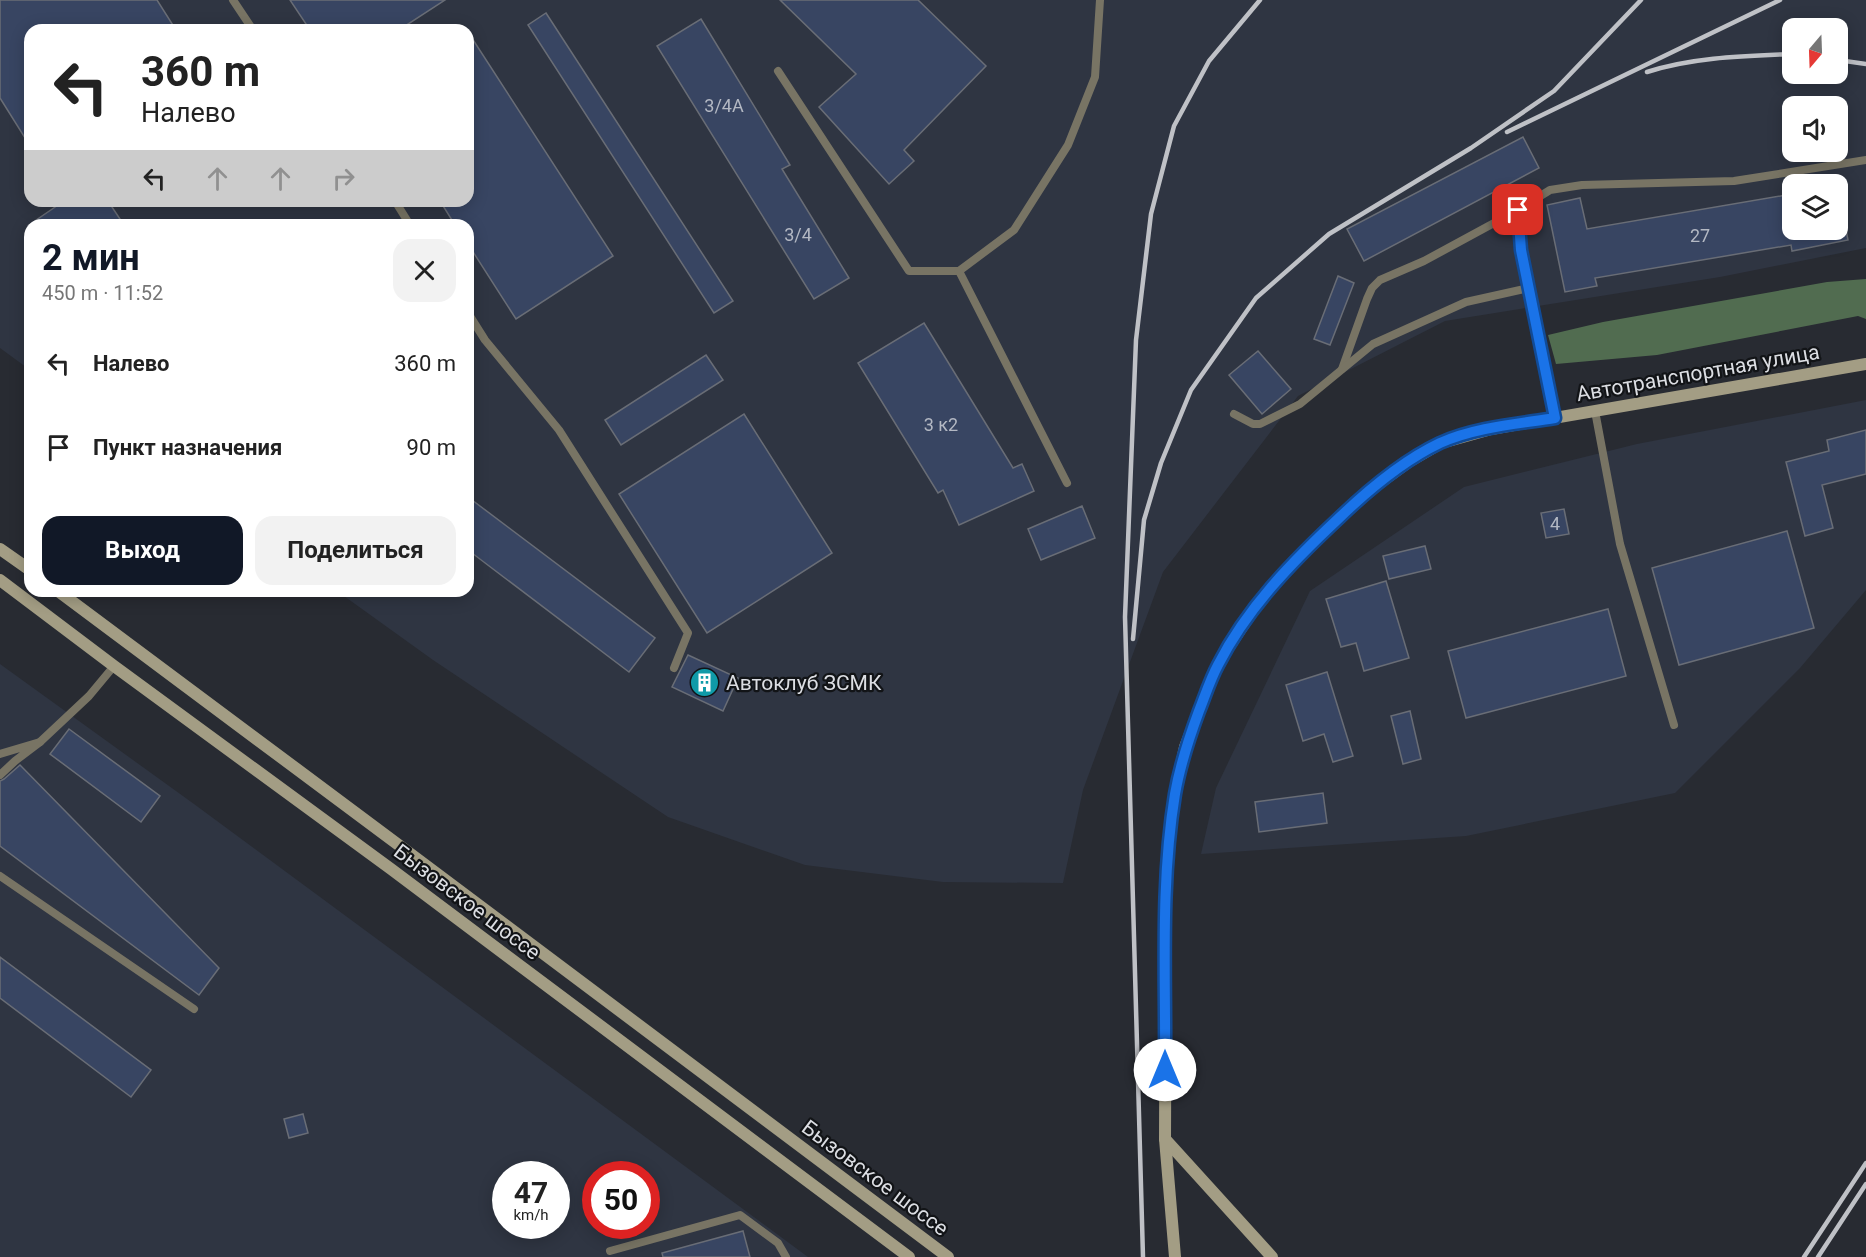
<!DOCTYPE html>
<html lang="ru">
<head>
<meta charset="utf-8">
<style>
	:root { --surface:#fff; --page:#f2f2f2; --text:#222; --muted:#767676; --accent:#111827 }
	body { margin:0; font-family:Roboto,sans-serif; background:var(--page); color:var(--text); height:100vh; display:flex; flex-direction:column; font-size:22px; white-space:nowrap }
	* { box-sizing:border-box; margin:0 }
	p { font-size:20px; color:var(--muted) }
	.icon { flex:none; width:33px; height:33px; fill:none; stroke:currentColor; stroke-width:2; stroke-linecap:round; stroke-linejoin:round }
	.map { position:relative; flex:1; overflow:hidden }
	.panel { position:absolute; left:24px; top:219px; width:450px; height:378px; display:flex; flex-direction:column; background:var(--surface); border-radius:18px; box-shadow:0 3px 15px #0003 }
	.panel>* { flex:none }
	.guide { position:absolute; left:24px; top:24px; width:450px; height:183px; border-radius:18px; box-shadow:0 3px 15px #0003; background:#fff; color:var(--text); overflow:hidden }
	.needle { width:39px; rotate:199deg }
	.buttons { position:absolute; left:1782px; top:18px; display:grid; gap:12px }
	.buttons a { display:grid; place-items:center; width:66px; height:66px; border-radius:12px; background:var(--surface); box-shadow:0 3px 15px #0003; font-size:30px }
	.speed { position:absolute; left:492px; top:1161px; display:flex; gap:12px; font-size:30px; font-weight:700; text-align:center }
	.speed>* { display:grid; place-content:center; width:78px; height:78px; border-radius:50%; background:var(--surface); box-shadow:0 3px 15px #0003; line-height:1 }
	.speed small { font-size:15px; font-weight:400 }
	.speed .limit { border:9px solid #d22; background:#fff; color:#111 }
	.pin { position:absolute; display:grid; place-items:center; width:51px; height:51px; color:#fff; margin:-26px; border-radius:12px; box-shadow:0 3px 9px #0006 }
	.me { position:absolute; width:66px; margin:-33px; rotate:0deg; stroke-linejoin:round; filter:drop-shadow(0 0 4px #0008) }
	.turn { display:flex; align-items:center; gap:21px; height:126px; padding:0 18px; font-size:27px }
	.turn .icon { width:78px; height:78px; stroke-width:2.5 }
	.turn b { display:block; font-size:42px; line-height:51px }
	.lanes { display:flex; align-items:center; height:57px; padding:0 18px; background:#0003; justify-content:center; gap:30px; direction:ltr }
	.lanes .off { opacity:.35 }
	.round { display:grid; place-items:center; flex:none; width:63px; height:63px; border-radius:18px; background:var(--page) }
	.overview { display:flex; align-items:center; justify-content:space-between; height:102px; padding:0 18px }
	h1 { font-size:36px; font-weight:700; line-height:45px; color:var(--accent) }
	.action { display:flex; gap:12px; margin-top:auto; padding:12px 18px }
	.action a { flex:1; height:69px; border-radius:18px; background:var(--accent); color:#fff; font-size:24px; font-weight:700; line-height:69px; text-align:center }
	.action a+a { background:var(--page); color:var(--text) }
	ul { padding:0; list-style:none }
	li { display:flex; align-items:center; gap:18px; height:84px; padding:0 18px }
	li div { flex:1 }
	li b { display:block; font-size:22px }
	li em { font-style:normal }
	.map>svg:first-child { display:block }
	.built { fill:#2f3542; fill-rule:evenodd }
	.forest { fill:#516c50 }
	.building { fill:#384562; stroke:#696d76; stroke-width:1.5 }
	.lines { fill:none; stroke-linecap:round; stroke-linejoin:round }
	.lane { stroke:#787464; stroke-width:8 }
	.secondary { stroke:#a39d84; stroke-width:12 }
	.rail { stroke:#bfc1c6; stroke-width:4.5 }
	.route-casing { stroke:#114b97; stroke-width:15 }
	.route { stroke:#1a73e8; stroke-width:10 }
	.labels { text-anchor:middle; dominant-baseline:central; stroke-width:4.5; stroke-linejoin:round; paint-order:stroke }
	.number-label { font-size:18px; fill:#b3b8c3 }
	.street-label { font-size:21px; fill:#dcdee3; stroke:#121417 }
	.poi-label { font-size:21px; fill:#dcdee3; stroke:#121417; text-anchor:start }
</style>
</head>
<body>
<div class="map">
<svg width="1866" height="1257" viewBox="0 0 1866 1257">
	<rect width="100%" height="100%" fill="#282b32"/>
	<g class="built">
		<path d="M0 0H1866V248L1720 277 1445 321 1298 396 1163 572 1083 790 1063 883 943 882 805 865 668 817 433 660 337 591H468V225H30V370L0 348ZM1792 28H1838V74H1792ZM30 30H468V201H30ZM1792 106H1838V152H1792ZM1792 184H1838V230H1792Z"/>
		<path d="M1866 400V590L1800 668 1675 793 1466 836 1201 854 1216 788 1310 591 1464 487 1637 444Z"/>
		<path d="M0 664 194 804 808 1257H0ZM506 1174H556V1226H506ZM596 1174H646V1226H596Z"/>
	</g>
	<path class="forest" d="M1866 279V319L1858 316 1657 355 1556 364 1548 335 1603 322 1827 282Z"/>
	<g class="building">
		<path d="M0 0H157L176 30H30V146L0 98Z"/>
		<path d="M290 0H445L399 30H310Z"/>
		<path d="M780 0H918L986 66 904 150 914 161 889 184 819 107 856 74Z"/>
		<path d="M546 13 733 301 714 313 528 25Z"/>
		<path d="M701 19 790 165 782 169 849 278 814 299 657 46Z"/>
		<path d="M468 32 613 256 516 319 468 244V225H455L440 201H468Z"/>
		<path d="M1523 137 1539 168 1364 261 1347 229Z"/>
		<path d="M1792 194V230H1846L1848 240 1792 251 1791 245 1595 278 1597 286 1565 292 1547 205 1580 198 1587 229Z"/>
		<path d="M64 201H108L124 225H29Z"/>
		<path d="M1338 276 1354 283 1330 345 1314 339Z"/>
		<path d="M924 323 1013 468 1022 464 1034 491 959 525 943 490 938 493 858 363Z"/>
		<path d="M1258 351 1291 389 1262 414 1229 375Z"/>
		<path d="M706 355 723 380 621 445 605 420Z"/>
		<path d="M744 414 832 553 707 633 619 494Z"/>
		<path d="M1866 430V474L1822 485 1833 528 1805 536 1786 462 1829 451 1827 440Z"/>
		<path d="M468 497 655 638 629 672 468 550Z"/>
		<path d="M1082 506 1095 538 1041 560 1028 529Z"/>
		<path d="M1564 509 1569 534 1546 538 1541 513Z"/>
		<path d="M1787 531 1814 628 1679 665 1652 568Z"/>
		<path d="M1425 546 1431 569 1389 579 1383 556Z"/>
		<path d="M1386 581 1409 658 1364 671 1356 643 1341 647 1326 599Z"/>
		<path d="M1608 609 1626 676 1466 718 1448 651Z"/>
		<path d="M688 655 738 678 723 711 672 687Z"/>
		<path d="M1327 672 1353 756 1333 762 1324 734 1303 741 1286 685Z"/>
		<path d="M1410 711 1421 759 1403 764 1391 716Z"/>
		<path d="M69 729 160 796 141 822 50 754Z"/>
		<path d="M20 765 219 968 199 995 0 846V781L4 779Z"/>
		<path d="M1323 793 1327 823 1259 832 1255 802Z"/>
		<path d="M0 957 151 1070 131 1097 0 998Z"/>
		<path d="M303 1114 308 1133 289 1138 284 1119Z"/>
		<path d="M743 1231 750 1257H663L662 1253Z"/>
	</g>
	<g class="lines">
		<g class="lane">
			<path d="M233 0 253 30"/>
			<path d="M778 71 909 271H959L1014 230 1068 145 1095 77 1100 0"/>
			<path d="M395 201 410 225"/>
			<path d="M1518 210 1521 250 1555 418"/>
			<path d="M959 271 1067 483"/>
			<path d="M468 313 485 340 559 430 688 633 674 668"/>
			<path d="M1342 369 1367 299 1372 288 1380 280 1424 261 1518 210 1550 190 1582 185 1734 181 1866 160"/>
			<path d="M1595 411 1620 544 1674 725"/>
			<path d="M1234 414 1253 424H1260L1300 404 1373 344 1466 302 1529 288"/>
			<path d="M40 742 89 696 114 666"/>
			<path d="M0 754 40 742 15 761 0 775"/>
			<path d="M0 876 194 1009"/>
			<path d="M610 1251 740 1215 778 1243 786 1257"/>
		</g>
		<g class="secondary">
			<path d="M0 549 30 570"/>
			<path d="M0 580 114 666 391 869 909 1257"/>
			<path d="M58 591 404 849 948 1257"/>
			<path d="M1165 1139 1272 1257"/>
			<path d="M1175 1257 1165 1139 1166 886 1170 831 1175 792 1185 747 1217 665 1260 600 1295 561 1350 507 1373 488 1410 461 1441 443 1491 429 1866 364"/>
		</g>
		<g class="rail">
			<path d="M1838 60 1866 64"/>
			<path d="M1647 72C1693 57 1745 56 1792 54"/>
			<path d="M1507 132 1780 0"/>
			<path d="M1133 639 1144 520 1161 463 1191 390 1256 298 1329 234 1471 148 1554 91 1641 0"/>
			<path d="M1143 1257 1125 617 1136 340 1151 214 1174 126 1209 61 1260 0"/>
			<path d="M1804 1257 1866 1163"/>
			<path d="M1818 1257 1866 1184"/>
		</g>
	</g>
	<g class="lines">
		<defs>
			<path id="route" d="M1165 1070C1166 978 1160 885 1175 794 1180 765 1189 738 1199 711 1205 696 1210 680 1218 665 1247 608 1292 562 1338 519 1368 490 1402 461 1440 443 1476 427 1518 424 1555 418L1521 250 1518 210"/>
		</defs>
		<use href="#route" class="route-casing"/>
		<use href="#route" class="route"/>
	</g>
	<defs>
		<symbol id="building-disc" viewBox="-11 -11 22 22"><circle r="9.5" fill="#0f9aa8" stroke="#121417"/><path d="M-4-6H4V6H1V3H-1V6H-4ZM-2.5-4.3h1.7v1.8h-1.7ZM.8-4.3h1.7v1.8H.8ZM-2.5-1h1.7V.8h-1.7ZM.8-1h1.7V.8H.8Z" fill="#fff"/></symbol>
	</defs>
	<g fill-rule="evenodd">
		<use href="#building-disc" x="688" y="666" width="33" height="33"/>
	</g>
	<g class="labels">
		<g class="number-label">
			<text x="724" y="105">3/4А</text>
			<text x="798" y="234">3/4</text>
			<text x="1700" y="235">27</text>
			<text x="941" y="424">3 к2</text>
			<text x="1555" y="523">4</text>
		</g>
		<g class="street-label">
			<text transform="translate(1698 373) rotate(-10)">Автотранспортная улица</text>
			<text transform="translate(467 902) rotate(37)">Бызовское шоссе</text>
			<text transform="translate(875 1178) rotate(37)">Бызовское шоссе</text>
		</g>
		<g class="poi-label">
			<text x="726" y="683">Автоклуб ЗСМК</text>
		</g>
	</g>
</svg>
<div class="buttons">
<a><svg class="needle" viewBox="-14 -14 28 28"><path d="M0-13l5 13h-10z" fill="#e53935"/><path d="M0 13l5-13h-10z" fill="#767676"/></svg></a>
<a><svg class="icon" aria-label="sound" viewBox="0 0 24 24"><path d="M4 9h4l5-4v14l-5-4H4zM17 9q2 3 0 6"/></svg></a>
<a><svg class="icon" aria-label="layers" viewBox="0 0 24 24"><path d="M12 4l9 5-9 5-9-5zM3 14l9 5 9-5"/></svg></a>
</div>
<div class="speed"><div>47<small>km/h</small></div><div class="limit">50</div></div>
<div class="pin" style="left:1518px;top:210px;background:#d93025"><svg class="icon" aria-label="arrive" viewBox="0 0 24 24"><path d="M6 21V4h12l-3 4 3 4H6"/></svg></div>
<svg class="me" style="left:1165px;top:1070px" viewBox="-20 -20 40 40"><circle r="19" fill="#fff"/><path d="M0-13L10 11 0 6-10 11z" fill="#1a73e8"/></svg>
<div class="guide">
<div class="turn"><svg class="icon" aria-label="left" viewBox="0 0 24 24"><path d="M17 20v-9H6M10 6l-5 5 5 5"/></svg><div><b>360 m</b>Налево</div></div>
<div class="lanes"><svg class="icon" aria-label="left" viewBox="0 0 24 24"><path d="M17 20v-9H6M10 6l-5 5 5 5"/></svg><svg class="icon off" aria-label="ahead" viewBox="0 0 24 24"><path d="M12 20V5M6 11l6-6 6 6"/></svg><svg class="icon off" aria-label="ahead" viewBox="0 0 24 24"><path d="M12 20V5M6 11l6-6 6 6"/></svg><svg class="icon off" aria-label="right" viewBox="0 0 24 24"><path d="M7 20v-9h11M14 6l5 5-5 5"/></svg></div>
</div>
<section class="panel">
<div class="overview"><div><h1>2 мин</h1><p>450 m · 11:52</p></div><a class="round"><svg class="icon" aria-label="close" viewBox="0 0 24 24"><path d="M6 6l12 12M18 6L6 18"/></svg></a></div>
<ul>
<li><svg class="icon" aria-label="left" viewBox="0 0 24 24"><path d="M17 20v-9H6M10 6l-5 5 5 5"/></svg><div><b>Налево</b></div><em>360 m</em></li>
<li><svg class="icon" aria-label="arrive" viewBox="0 0 24 24"><path d="M6 21V4h12l-3 4 3 4H6"/></svg><div><b>Пункт назначения</b></div><em>90 m</em></li>
</ul>
<div class="action"><a>Выход</a><a>Поделиться</a></div>
</section>
</div>
</body>
</html>
